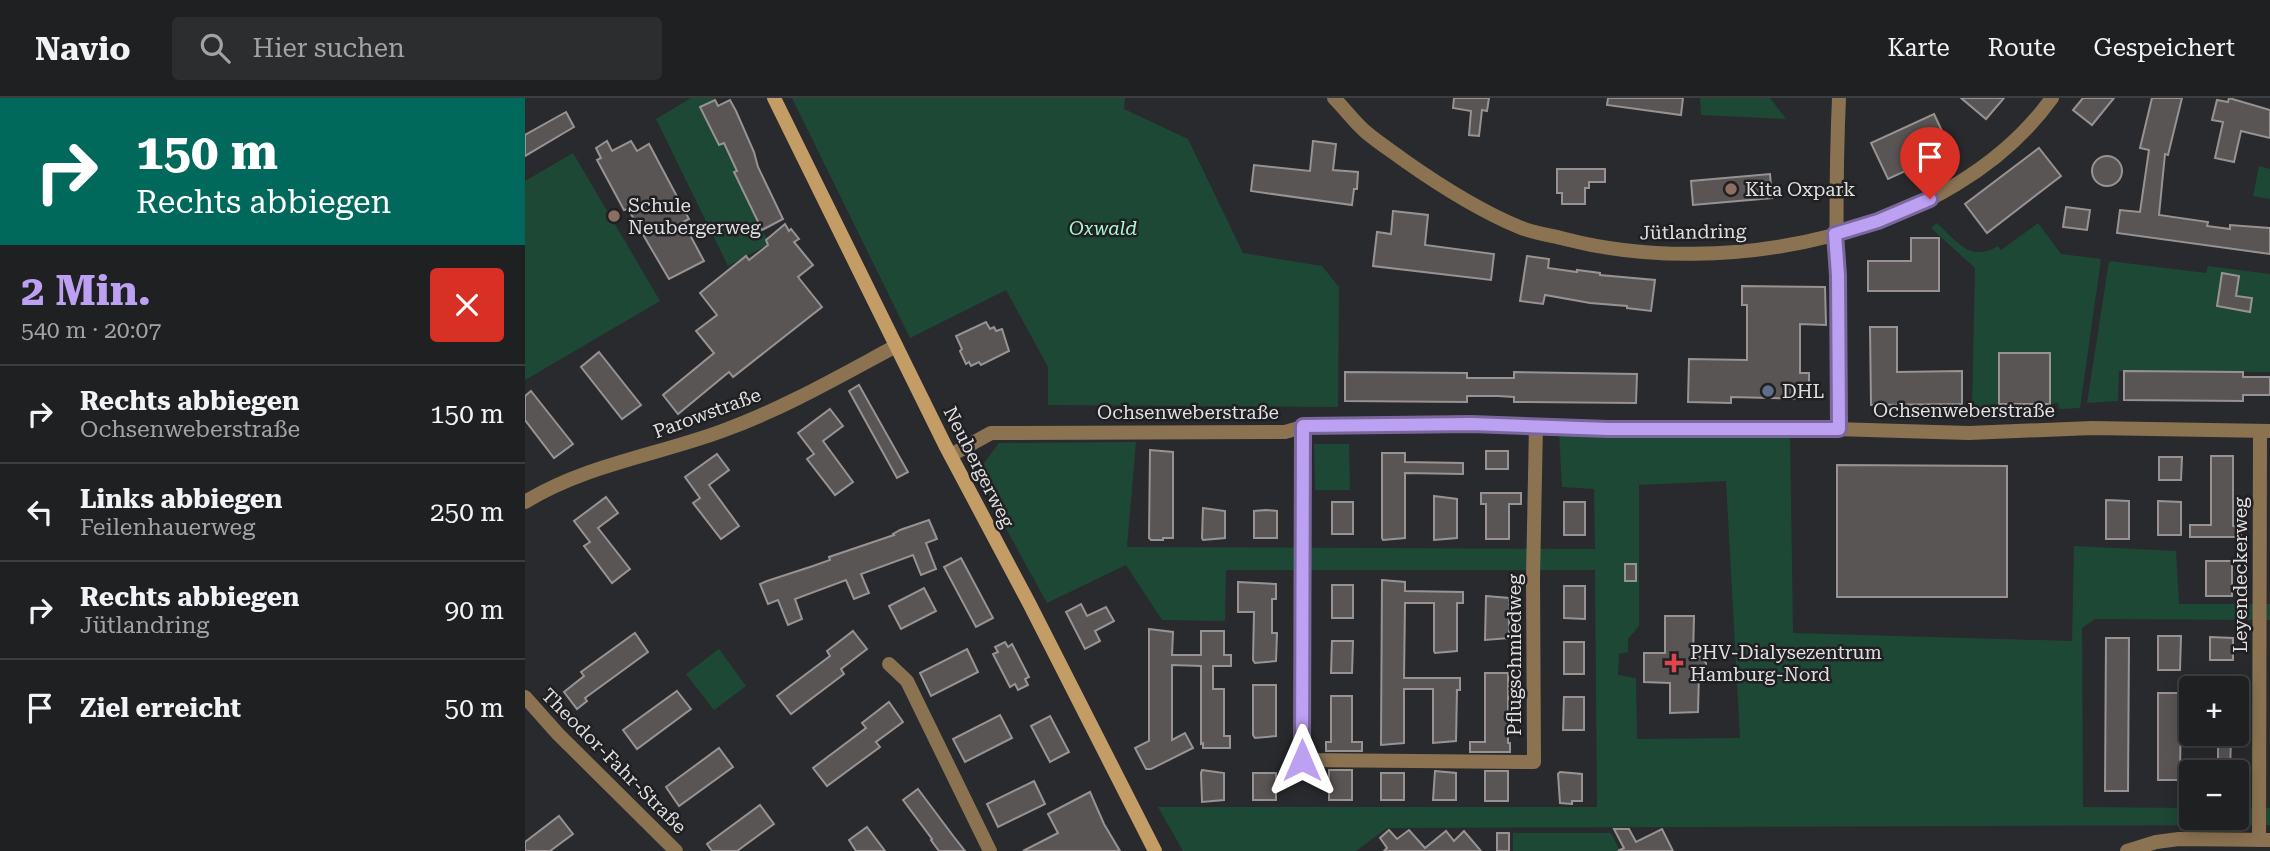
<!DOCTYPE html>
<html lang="de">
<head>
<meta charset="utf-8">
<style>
	:root { --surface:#1f2022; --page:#2c2d2f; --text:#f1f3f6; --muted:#a1a3a5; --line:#3c3e40; --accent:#bca0f2 }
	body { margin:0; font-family:"Roboto Serif",serif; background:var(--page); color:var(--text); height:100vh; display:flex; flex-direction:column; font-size:26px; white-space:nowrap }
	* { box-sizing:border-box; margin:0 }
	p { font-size:23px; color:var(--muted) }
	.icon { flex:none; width:38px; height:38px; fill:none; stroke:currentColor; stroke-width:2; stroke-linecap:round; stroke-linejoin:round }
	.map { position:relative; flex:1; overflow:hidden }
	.sheet { display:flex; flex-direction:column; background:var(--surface); width:525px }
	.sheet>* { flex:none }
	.top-card { background:#00695c; color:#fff; overflow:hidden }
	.controls { position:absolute; left:1654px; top:578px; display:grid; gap:14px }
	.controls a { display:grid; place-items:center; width:70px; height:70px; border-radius:7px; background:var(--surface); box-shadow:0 4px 18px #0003,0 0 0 2px var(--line); font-size:35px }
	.pin { position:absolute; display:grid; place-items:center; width:60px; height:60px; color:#fff; margin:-72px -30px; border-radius:50% 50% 50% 0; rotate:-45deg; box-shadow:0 0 7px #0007 }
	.pin .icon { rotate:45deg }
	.me { position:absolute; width:77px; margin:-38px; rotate:0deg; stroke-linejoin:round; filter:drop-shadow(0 0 5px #0008) }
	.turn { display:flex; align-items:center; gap:24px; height:147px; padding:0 21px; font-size:32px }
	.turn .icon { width:91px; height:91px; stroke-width:2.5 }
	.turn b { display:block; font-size:49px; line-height:60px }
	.round { display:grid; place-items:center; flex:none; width:74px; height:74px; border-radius:7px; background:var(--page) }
	.headline { display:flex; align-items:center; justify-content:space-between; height:119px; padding:0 21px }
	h1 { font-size:42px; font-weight:700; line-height:52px; color:var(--accent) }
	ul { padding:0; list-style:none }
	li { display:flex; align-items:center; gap:21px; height:98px; padding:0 21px; border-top:2px solid var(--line) }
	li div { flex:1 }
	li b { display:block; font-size:26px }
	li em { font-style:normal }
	header { display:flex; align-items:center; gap:42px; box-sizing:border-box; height:98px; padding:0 35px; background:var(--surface); border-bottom:2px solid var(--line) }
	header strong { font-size:33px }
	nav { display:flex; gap:38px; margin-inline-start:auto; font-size:24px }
	.search { width:490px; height:63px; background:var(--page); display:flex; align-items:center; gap:18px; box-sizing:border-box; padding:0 24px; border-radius:7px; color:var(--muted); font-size:26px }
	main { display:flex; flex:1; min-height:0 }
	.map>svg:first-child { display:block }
	.green { fill:#1d4836; fill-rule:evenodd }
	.building { fill:#595554; stroke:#989392; stroke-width:2 }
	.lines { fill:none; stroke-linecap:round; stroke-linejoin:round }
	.street { stroke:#8b7352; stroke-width:14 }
	.secondary { stroke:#c39c66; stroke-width:14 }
	.route-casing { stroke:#7a689d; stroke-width:18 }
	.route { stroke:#bca0f2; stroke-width:12 }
	.education-dot { fill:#8d6e63; stroke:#202023; stroke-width:2.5 }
	.service-dot { fill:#5c6f8a; stroke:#202023; stroke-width:2.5 }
	.health-dot { fill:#e0444e; stroke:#202023; stroke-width:2.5 }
	.labels { text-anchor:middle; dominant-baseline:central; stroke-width:5; stroke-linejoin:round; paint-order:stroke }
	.poi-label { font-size:19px; fill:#dfdfe1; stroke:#202023; text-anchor:start }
	.park-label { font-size:19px; font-style:italic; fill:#a9f8d3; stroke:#202023 }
	.street-label { font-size:19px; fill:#dfdfe1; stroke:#202023 }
</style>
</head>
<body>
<header>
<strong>Navio</strong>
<div class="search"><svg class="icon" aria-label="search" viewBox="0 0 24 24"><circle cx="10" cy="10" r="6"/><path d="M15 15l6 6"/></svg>Hier suchen</div>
<nav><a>Karte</a><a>Route</a><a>Gespeichert</a></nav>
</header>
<main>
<section class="sheet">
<div class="top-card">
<div class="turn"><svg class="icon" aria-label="right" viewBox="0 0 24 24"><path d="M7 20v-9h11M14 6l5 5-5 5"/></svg><div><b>150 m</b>Rechts abbiegen</div></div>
</div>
<div class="headline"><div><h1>2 Min.</h1><p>540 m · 20:07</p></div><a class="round" style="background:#d93025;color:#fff"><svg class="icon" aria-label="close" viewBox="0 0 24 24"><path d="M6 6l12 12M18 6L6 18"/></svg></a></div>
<ul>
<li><svg class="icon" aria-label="right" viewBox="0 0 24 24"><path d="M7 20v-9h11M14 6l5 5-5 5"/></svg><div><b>Rechts abbiegen</b><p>Ochsenweberstraße</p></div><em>150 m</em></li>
<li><svg class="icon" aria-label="left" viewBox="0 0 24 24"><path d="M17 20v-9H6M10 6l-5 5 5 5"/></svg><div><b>Links abbiegen</b><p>Feilenhauerweg</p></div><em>250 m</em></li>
<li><svg class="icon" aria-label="right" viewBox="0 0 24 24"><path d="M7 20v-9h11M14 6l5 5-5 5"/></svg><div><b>Rechts abbiegen</b><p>Jütlandring</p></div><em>90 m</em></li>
<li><svg class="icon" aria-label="arrive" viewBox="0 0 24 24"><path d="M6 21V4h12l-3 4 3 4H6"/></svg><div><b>Ziel erreicht</b></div><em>50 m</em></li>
</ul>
</section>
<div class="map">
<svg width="1745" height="753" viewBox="0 0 1745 753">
	<rect width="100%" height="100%" fill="#292a2d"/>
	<g class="green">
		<path d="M166 0H189L190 2 174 10 177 15 184 12 212 73 210 75 238 135 246 145 203 168 131 21Z"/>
		<path d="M267 0H600L599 11 663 41 718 155 797 168 814 189 813 309 523 307V269L481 192 385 240Z"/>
		<path d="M1175 0H1245L1261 21 1176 17Z"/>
		<path d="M48 55 135 203 0 282V83Z"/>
		<path d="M1734 68 1745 71V101L1728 98Z"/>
		<path d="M1412 125C1432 143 1444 165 1473 148L1476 152 1513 125 1536 156 1576 161 1555 310 1534 311 1533 305 1525 306 1474 255V311H1447L1450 170 1406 130Z"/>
		<path d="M1584 163 1681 175 1683 168 1745 176V274L1594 273 1593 303 1562 305Z"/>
		<path d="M1034 334 1265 335 1268 535 1547 543 1549 448 1651 453 1654 506H1745V522L1570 521 1557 530 1558 709 1666 710V719H1712V710H1745V727L862 730 831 753H658L633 709H1072L1070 472H701L700 523 637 522 601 467 522 505 451 376 474 345 611 344 602 449 1070 451 1069 391 1037 389ZM1201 383 1215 640 1112 641 1111 580 1093 577 1094 556 1103 554V541L1114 528V387Z"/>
		<path d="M789 346H824L825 392H790Z"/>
		<path d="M194 551 221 588 189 612 161 576Z"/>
		<path d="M988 735H1086L1095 753H988Z"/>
	</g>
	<g class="building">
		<path d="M929 0H964L962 13 957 12 954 38 944 37 946 13 928 10Z"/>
		<path d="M1083 0H1158L1156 17 1082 7Z"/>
		<path d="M1436 0H1479L1461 21Z"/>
		<path d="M1558 0H1589L1567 27 1548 12Z"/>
		<path d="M1627 0H1657L1643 57 1640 56 1634 117 1683 124 1682 128 1705 131V127L1745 130V156L1592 135 1595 112 1615 114 1624 52 1615 50Z"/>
		<path d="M1704 0 1745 12V40L1716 33 1709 64 1690 60 1698 24 1687 22 1692 2 1703 4Z"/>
		<path d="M190 2 193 8 205 2 211 13 229 54 233 69 258 121 237 132 209 74 212 73 199 45 194 47 175 9Z"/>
		<path d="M41 14 49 29 0 58V37Z"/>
		<path d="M1409 16 1426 52 1363 81 1346 45Z"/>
		<path d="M82 43 87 53 106 43 112 53 124 46 164 121 158 124 179 163 144 181 103 111 99 112 72 62 76 60 71 50Z"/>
		<path d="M788 43 811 46 808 72 833 74 832 91H829L827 107 726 93 729 67 785 73Z"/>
		<path d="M1514 50 1536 78 1462 135 1440 106Z"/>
		<circle cx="1582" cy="73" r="15"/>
		<path d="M1032 71H1080V84H1064V90H1060V106H1037V95H1032Z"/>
		<path d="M1245 76 1247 100 1168 107 1166 83Z"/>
		<path d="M1541 109 1565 112 1562 132 1538 129Z"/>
		<path d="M868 113 903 117 900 147 969 156 966 182 848 168 852 134 866 136Z"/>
		<path d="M260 126 264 133 266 131 274 141 269 144 288 167 273 179 297 209 208 279 204 274 153 316 138 297 189 255 171 233 192 217 175 195 221 158 224 162 243 147 241 142Z"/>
		<path d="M1386 140H1414V193H1343V163H1386Z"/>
		<path d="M1002 158 1024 161 1023 170 1052 174V172L1075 175V177L1130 182 1126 213 1102 210V208L1065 205 1020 197 1018 206 995 203Z"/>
		<path d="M1697 175 1714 178 1711 198 1727 200 1725 214 1692 208Z"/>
		<path d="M1217 188 1300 189 1301 227 1275 226V275H1284V301L1206 299V305L1163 304 1164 261 1222 262V207H1217Z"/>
		<path d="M461 224 465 231 469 229 471 233 477 231 484 253 456 267 454 264 446 268 444 264 441 266 435 253 437 251 431 238Z"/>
		<path d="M1345 229H1372V274L1437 273V306L1346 307Z"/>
		<path d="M74 254 116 307 97 321 56 269Z"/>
		<rect x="1474" y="255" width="51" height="51"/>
		<path d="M1599 273 1718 274V279H1745V297H1718V303L1599 302Z"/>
		<path d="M820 274 942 275V280H989V274L1112 276 1111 305 989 304V299L973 298H942V304L820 303Z"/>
		<path d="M334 287 383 374 372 380 324 293Z"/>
		<path d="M6 293 48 346 29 360 0 322V298Z"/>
		<path d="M305 311 318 328 298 343 328 384 310 397 282 361 289 356 273 335Z"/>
		<path d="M625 352 648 354V440H638V442H626L624 440Z"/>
		<rect x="961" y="353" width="22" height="18"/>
		<path d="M857 355H880V364L938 365V376L880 375V440L858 442 857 440Z"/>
		<path d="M192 356 204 372 184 387 214 428 196 441 168 405 175 400 160 379Z"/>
		<path d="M1686 358H1708V428H1716V439H1665V427H1686Z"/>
		<path d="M1634 359H1657L1656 382H1634Z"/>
		<path d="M1312 367 1482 368V499H1312Z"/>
		<path d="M956 395H996V406H984V441H961V406H956Z"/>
		<path d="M909 398 932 401V440L909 442Z"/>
		<path d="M81 399 93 415 73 430 105 471 87 485 59 448 65 444 49 423Z"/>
		<path d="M1581 402 1604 403V441H1581Z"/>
		<path d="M1633 403 1656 404V437H1633Z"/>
		<rect x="807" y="404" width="21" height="32"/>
		<rect x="1039" y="404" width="21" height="33"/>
		<path d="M678 410 700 413V440L678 442 677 440Z"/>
		<path d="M741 412 752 413V440H729V413Z"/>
		<path d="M404 422 412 441 401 445 411 471 396 477 388 457 336 476 344 495 329 501 321 482 270 501 277 521 263 527 253 502 243 506 235 486 242 483 288 468 305 462 304 459 369 437 368 436 375 432Z"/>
		<path d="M436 460 468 520 451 529 419 469Z"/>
		<rect x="1681" y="463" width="26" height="35"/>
		<rect x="1100" y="466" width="11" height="17"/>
		<path d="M857 482 880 484V493L938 494V505H932V553L910 555 909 553V505H880L879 580H935V592H932L931 643 908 645V591H879V645L856 647Z"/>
		<path d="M713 484 751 486V501H747V535H752L751 563 730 565 728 562 729 514H713Z"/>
		<rect x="807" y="487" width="21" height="33"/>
		<path d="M1039 488H1060V521L1039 520Z"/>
		<path d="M399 490 411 513 376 531 364 508Z"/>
		<path d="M961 498 984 500V540L960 542Z"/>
		<path d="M556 506 562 518 581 509 589 523 570 533 575 543 560 551 541 514Z"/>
		<path d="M1140 518H1169L1168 558 1175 559 1181 565V576L1174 575 1173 614 1145 615V585L1119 584V555H1140Z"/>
		<path d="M624 531 648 534 647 557H676V533H699V557H706V568H688V591H699V638H705V650H678V645L676 646V568L647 567V642L660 635 668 650 626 671H621L610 650 624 643Z"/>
		<path d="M328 533 342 551 316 571 319 576 266 616 252 598 305 558 302 553Z"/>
		<path d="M110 535 123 554 60 600 62 603 52 611 39 594 59 578 56 574Z"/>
		<path d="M1633 538H1656L1655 572H1633Z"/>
		<path d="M1685 539 1708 540V562H1685Z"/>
		<path d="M1581 540H1604L1603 693H1580Z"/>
		<path d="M807 543H828L827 575H806Z"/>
		<path d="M480 544 483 549 487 546 504 579 500 581 503 587 493 592 490 586 485 589 468 556 473 554 470 549Z"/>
		<rect x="1039" y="544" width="20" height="32"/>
		<path d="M442 551 453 574 406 598 395 575Z"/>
		<path d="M960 575H983V645H985V654H945V644H960Z"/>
		<path d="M728 587H751V638L730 640 728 637Z"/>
		<path d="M152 593 166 611 112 651 98 632Z"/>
		<path d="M1633 595H1656L1655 682H1633Z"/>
		<path d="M806 598H827V644H837V653H801V644H806Z"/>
		<path d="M1039 599H1059V632H1038Z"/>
		<path d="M364 604 378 624 351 644 355 649 302 688 288 670 341 630 337 625Z"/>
		<path d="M475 617 487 640 440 664 428 641Z"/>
		<path d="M525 618 544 654 525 664 506 628Z"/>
		<path d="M1693 641H1706L1705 674H1693Z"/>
		<path d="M194 650 208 669 154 708 141 689Z"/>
		<path d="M677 672 699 675V702L677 704 676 675Z"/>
		<rect x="804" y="672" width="23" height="30"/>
		<path d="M910 673 931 675V702H908Z"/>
		<rect x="960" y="673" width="23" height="30"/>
		<path d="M1035 674 1057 676V703H1047V706L1035 705 1033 676Z"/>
		<rect x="728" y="675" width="23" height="27"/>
		<rect x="856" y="675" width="23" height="27"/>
		<path d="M509 683 520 706 473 729 462 706Z"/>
		<path d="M393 691 429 739 440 753H414L406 742 407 741 378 702Z"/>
		<path d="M565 694 579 726 595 753H498L533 735 523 716Z"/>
		<path d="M235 707 249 726 212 753H187L182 746Z"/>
		<path d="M34 718 48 736 25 753H0V744Z"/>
		<path d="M342 729 360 753H331L324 742Z"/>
		<path d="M1089 731H1104L1111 744 1137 731 1148 753H1093L1099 750Z"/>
		<path d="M864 732 872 741 884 732 900 750 921 733 929 743 939 733 956 753H859L862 750 855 740Z"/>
		<rect x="972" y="735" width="12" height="18"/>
	</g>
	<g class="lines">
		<g class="street">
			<path d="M809 0C820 11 830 25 842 35 854 45 868 54 880 63 917 89 953 112 994 129 1009 135 1025 137 1040 141 1198 182 1427 139 1527 0"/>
			<path d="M1314 0C1309 110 1313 220 1314 331"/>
			<path d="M778 328 777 662 1009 664 1008 480 1011 327"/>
			<path d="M426 357 466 335 760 334 788 326 1011 327 1083 331 1276 330 1444 335 1567 330 1745 333"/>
			<path d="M0 404C60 367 132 357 197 333 258 311 315 278 371 248"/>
			<path d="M364 566 382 583 465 753"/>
			<path d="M0 599 33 636 151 753"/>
			<path d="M1734 742 1735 333"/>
			<path d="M1602 753 1631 744 1654 741 1745 742"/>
		</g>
		<path class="secondary" d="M249 0 420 347 504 505 630 753"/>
	</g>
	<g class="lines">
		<defs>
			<path id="route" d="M777 662 778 328 946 326 1083 331H1314L1313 177 1310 136 1353 123 1405 101"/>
		</defs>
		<use href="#route" class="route-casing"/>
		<use href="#route" class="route"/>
	</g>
	<g class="education-dot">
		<circle cx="1206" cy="91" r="7"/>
		<circle cx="89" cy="118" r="7"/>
	</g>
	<circle class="service-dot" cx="1243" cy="293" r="7"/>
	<path class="health-dot" d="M1145.5 554.5h7v7h7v7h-7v7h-7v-7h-7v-7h7z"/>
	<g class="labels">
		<g class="poi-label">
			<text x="1220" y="91">Kita Oxpark</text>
			<text x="103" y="107">Schule<tspan x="103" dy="22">Neubergerweg</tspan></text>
			<text x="1257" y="293">DHL</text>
			<text x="1165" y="554">PHV-Dialysezentrum<tspan x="1165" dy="22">Hamburg-Nord</tspan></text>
		</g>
		<g class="park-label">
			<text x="578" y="130">Oxwald</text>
		</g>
		<g class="street-label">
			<text transform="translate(1168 134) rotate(-1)">Jütlandring</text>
			<text x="1439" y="312">Ochsenweberstraße</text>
			<text x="663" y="314">Ochsenweberstraße</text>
			<text transform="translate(182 315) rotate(-20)">Parowstraße</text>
			<text transform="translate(454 369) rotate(63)">Neubergerweg</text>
			<text transform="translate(1715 477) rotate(-90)">Leyendeckerweg</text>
			<text transform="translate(989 557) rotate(-90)">Pflugschmiedweg</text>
			<text transform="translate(89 663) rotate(45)">Theodor-Fahr-Straße</text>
		</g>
	</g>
</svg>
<div class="controls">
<a>+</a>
<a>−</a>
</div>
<div class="pin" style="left:1405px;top:101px;background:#d93025"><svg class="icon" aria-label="arrive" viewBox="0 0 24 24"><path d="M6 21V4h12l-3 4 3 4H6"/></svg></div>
<svg class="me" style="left:777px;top:662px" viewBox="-20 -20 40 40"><path d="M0-17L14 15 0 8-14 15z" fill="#bca0f2" stroke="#fff" stroke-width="4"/></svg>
</div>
</main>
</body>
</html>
